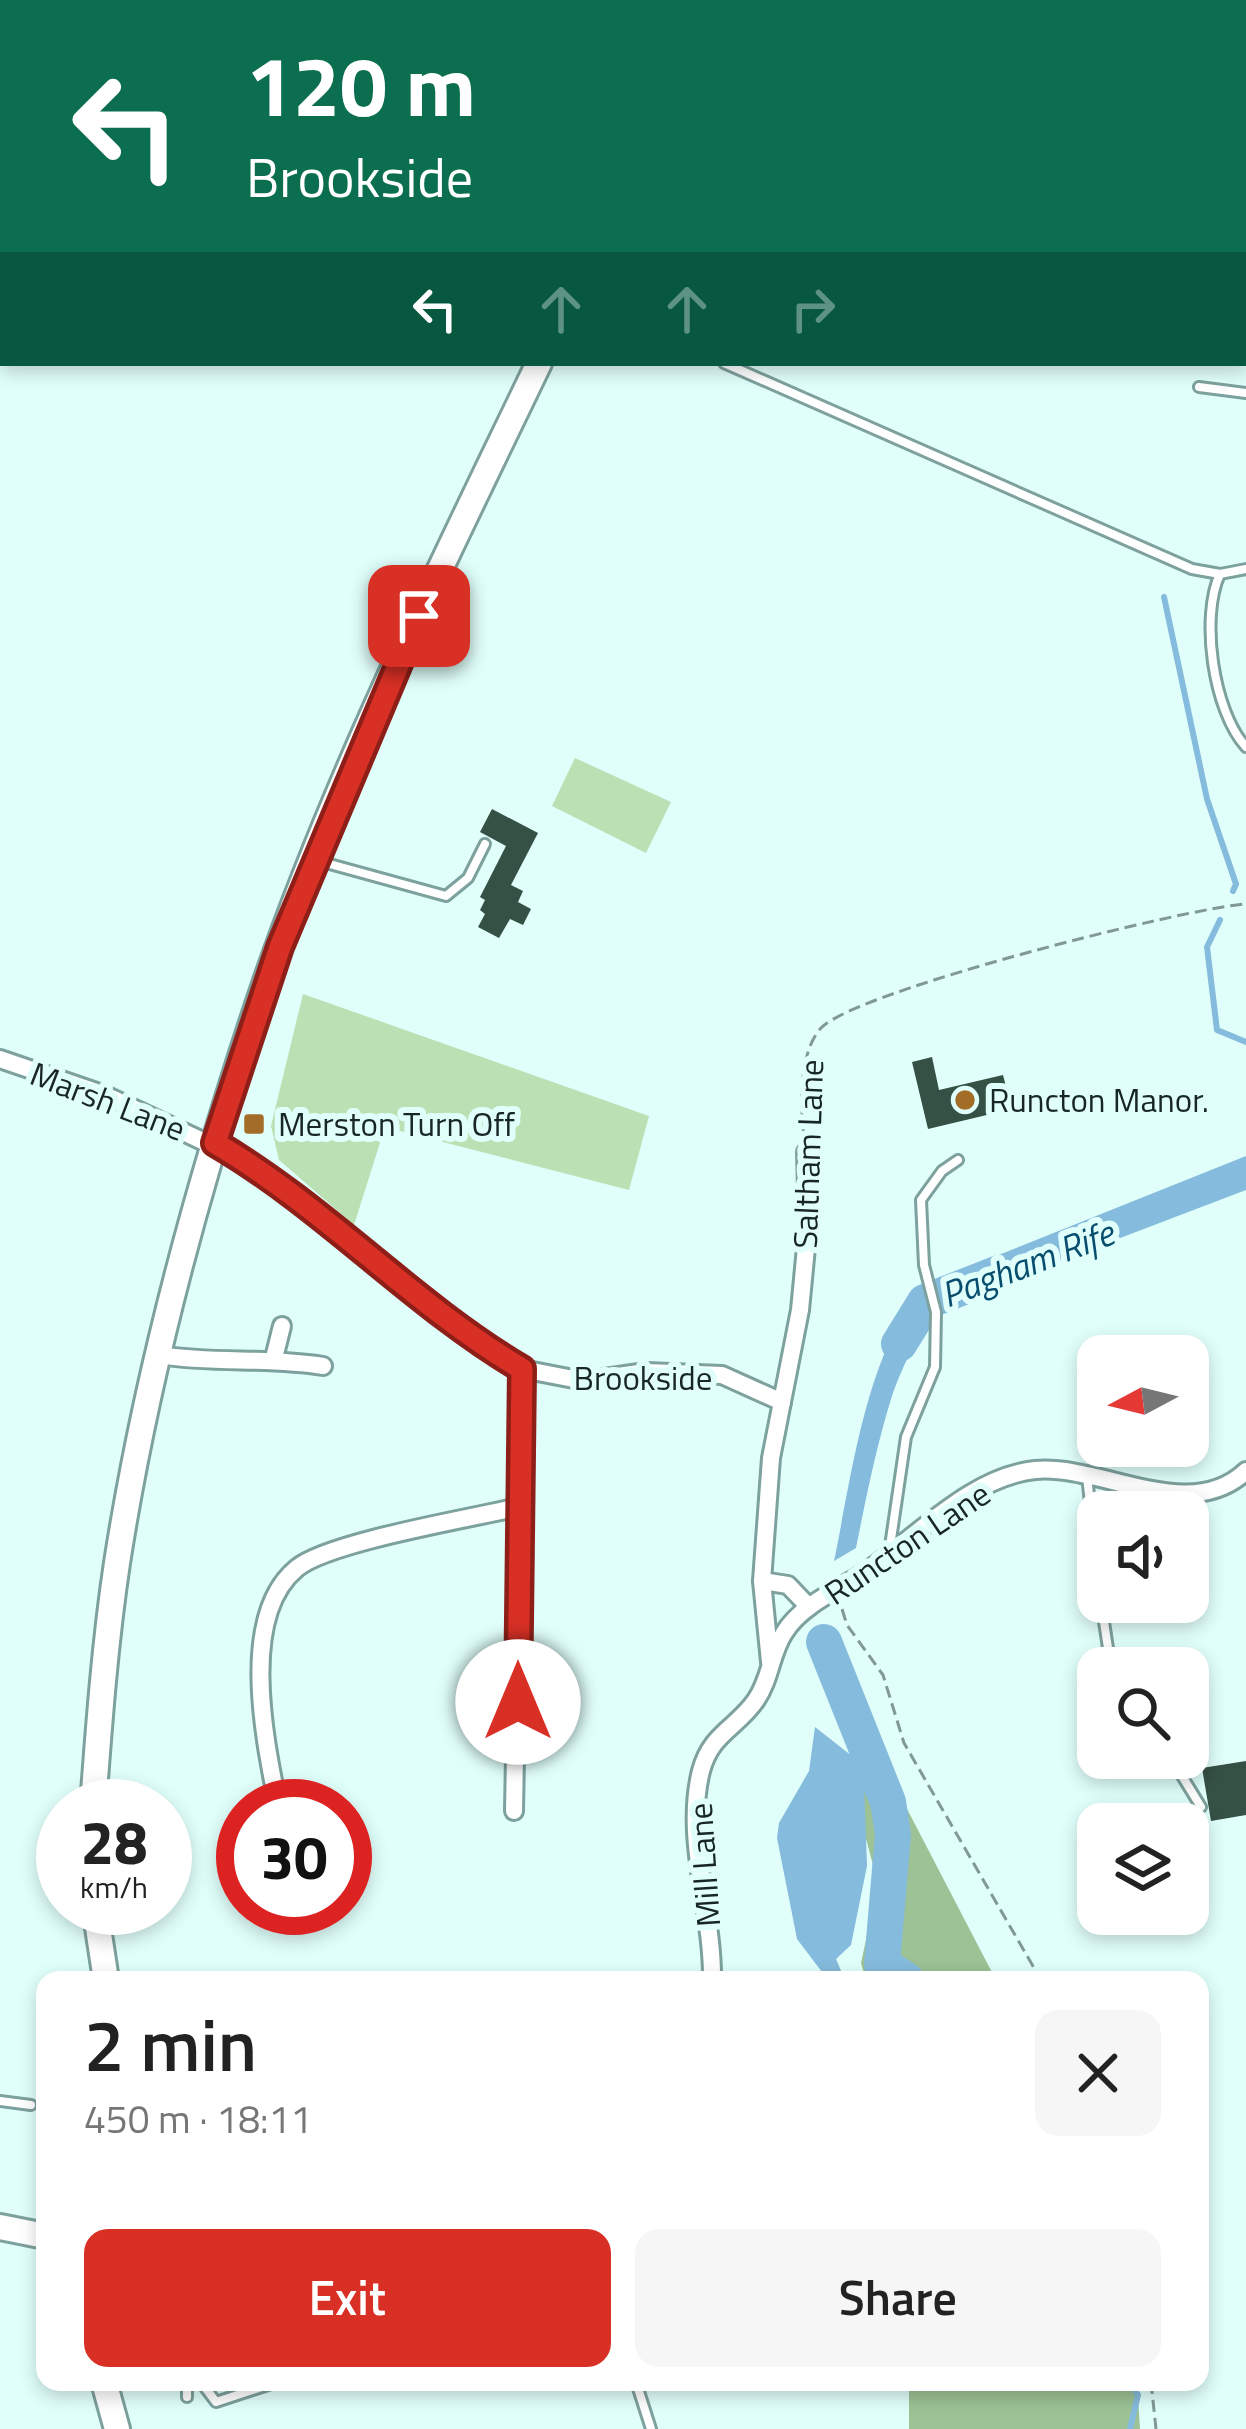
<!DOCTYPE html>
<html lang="en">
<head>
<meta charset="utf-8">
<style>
	:root { --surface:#fff; --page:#f6f6f6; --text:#222; --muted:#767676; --accent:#d93025 }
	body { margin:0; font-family:"Titillium Web",sans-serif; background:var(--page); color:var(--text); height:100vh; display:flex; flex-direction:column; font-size:45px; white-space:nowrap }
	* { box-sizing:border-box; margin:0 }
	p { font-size:39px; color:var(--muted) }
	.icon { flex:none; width:66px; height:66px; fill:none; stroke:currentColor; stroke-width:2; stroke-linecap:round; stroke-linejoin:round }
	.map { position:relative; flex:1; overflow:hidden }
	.sheet { position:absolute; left:36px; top:1971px; width:1173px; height:420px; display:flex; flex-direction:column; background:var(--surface); border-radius:24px; box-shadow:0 6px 18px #0003 }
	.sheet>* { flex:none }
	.top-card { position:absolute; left:0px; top:0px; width:1248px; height:366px; box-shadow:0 6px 18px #0003; background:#0b6e4f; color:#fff; overflow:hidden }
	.needle { width:78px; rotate:263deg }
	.controls { position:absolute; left:1077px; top:1335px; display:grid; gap:24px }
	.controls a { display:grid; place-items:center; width:132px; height:132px; border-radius:24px; background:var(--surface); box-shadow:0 6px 18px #0003; font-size:60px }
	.speed { position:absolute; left:36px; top:1779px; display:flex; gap:24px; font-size:60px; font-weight:700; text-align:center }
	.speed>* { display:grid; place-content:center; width:156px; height:156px; border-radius:50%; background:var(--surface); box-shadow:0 6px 18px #0003; line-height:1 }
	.speed small { font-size:30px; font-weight:400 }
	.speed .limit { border:18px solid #d22; background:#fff; color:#111 }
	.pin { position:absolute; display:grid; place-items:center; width:102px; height:102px; color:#fff; margin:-51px; border-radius:24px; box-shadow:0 6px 18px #0006 }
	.me { position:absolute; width:132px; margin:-66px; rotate:0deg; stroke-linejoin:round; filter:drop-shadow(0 0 9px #0008) }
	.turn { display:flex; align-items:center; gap:42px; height:252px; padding:0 48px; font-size:54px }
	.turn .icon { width:156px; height:156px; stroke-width:2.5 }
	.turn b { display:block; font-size:84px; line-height:102px }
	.lanes { display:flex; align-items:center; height:114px; padding:0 48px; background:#0003; justify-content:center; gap:60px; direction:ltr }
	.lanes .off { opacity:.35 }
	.round { display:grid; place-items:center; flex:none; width:126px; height:126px; border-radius:24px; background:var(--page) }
	.overview { display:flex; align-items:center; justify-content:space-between; height:204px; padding:0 48px }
	h1 { font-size:72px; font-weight:600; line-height:90px }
	.cta { display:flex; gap:24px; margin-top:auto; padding:24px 48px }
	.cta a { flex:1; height:138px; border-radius:24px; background:var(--accent); color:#fff; font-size:48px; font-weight:600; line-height:138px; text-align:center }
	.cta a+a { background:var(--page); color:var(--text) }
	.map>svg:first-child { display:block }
	.green { fill:#bbe0b4 }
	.forest { fill:#9cc295 }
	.water { fill:#85bbdc }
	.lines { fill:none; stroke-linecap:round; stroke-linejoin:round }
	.stream { stroke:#85bbdc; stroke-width:6 }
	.river { stroke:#85bbdc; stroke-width:36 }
	.building { fill:#355044 }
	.lane-casing { stroke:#7da19e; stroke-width:14 }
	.street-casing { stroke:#7da19e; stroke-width:22 }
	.secondary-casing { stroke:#7da19e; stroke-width:30 }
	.path { stroke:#819895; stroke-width:3; stroke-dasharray:12 6; stroke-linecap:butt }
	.lane { stroke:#fff; stroke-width:8 }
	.street { stroke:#fff; stroke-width:16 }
	.secondary { stroke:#fff; stroke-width:24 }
	.route-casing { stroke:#8d1f18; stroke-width:30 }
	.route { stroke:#d93025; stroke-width:21 }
	.poi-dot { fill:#a36d28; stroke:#e0fffb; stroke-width:4.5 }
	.labels { text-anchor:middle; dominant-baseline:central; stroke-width:12; stroke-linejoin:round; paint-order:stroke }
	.poi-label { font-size:33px; fill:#182625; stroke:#e0fffb; text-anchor:start }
	.street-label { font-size:33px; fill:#182625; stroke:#e0fffb }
	.water-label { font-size:36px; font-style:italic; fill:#074d6e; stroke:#e0fffb }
</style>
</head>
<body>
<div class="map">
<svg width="1246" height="2429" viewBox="0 0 1246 2429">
	<rect width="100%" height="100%" fill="#e0fffb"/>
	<g class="green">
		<path d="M575 758 671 802 646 853 552 806Z"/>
		<path d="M303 994 649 1116 629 1190 385 1127 354 1225 279 1160 271 1126Z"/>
	</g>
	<g class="forest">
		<path d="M881 1759 996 1980H866L861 1963 878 1884 850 1778Z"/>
		<path d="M909 2382H1137L1140 2429H909Z"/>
	</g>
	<g class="water">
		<path d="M1246 1156V1190L955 1301 951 1274Z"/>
		<path d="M924 1292C925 1334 904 1358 891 1399 876 1448 866 1498 856 1548L834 1561C850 1487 867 1343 924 1292Z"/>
		<path d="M815 1727 857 1760 864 1780 867 1866 851 1945 836 1959 845 1980H828L797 1939 777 1838 779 1823 809 1771Z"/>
	</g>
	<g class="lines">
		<g class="stream">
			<path d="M1164 597 1207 799 1236 884 1233 891"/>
			<path d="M1220 920 1207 947 1217 1030 1246 1042"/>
			<path d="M1129 2382 1138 2395 1130 2429"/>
		</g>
		<g class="river">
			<path d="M899 1344 925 1302 999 1273"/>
			<path d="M824 1642 888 1802 893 1834 882 1964 906 1980"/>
		</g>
	</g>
	<g class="building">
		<path d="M492 809 538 833 511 885 523 891 518 902 531 909 523 925 510 919 499 938 478 927 485 914 480 910 485 900 480 897 506 846 480 832Z"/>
		<path d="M932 1057 939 1090 1003 1075 1012 1109 928 1129 912 1062Z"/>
		<path d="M1246 1761V1815L1211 1821 1202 1768Z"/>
	</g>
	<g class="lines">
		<defs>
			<g id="lane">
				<path d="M609 3 610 0"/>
				<path d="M724 363 1192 569 1220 574 1246 569"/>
				<path d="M1199 387 1246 393"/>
				<path d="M1220 574C1200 617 1213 711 1246 747"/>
				<path d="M315 860 446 896 468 878 485 844"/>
				<path d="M1087 1476 1098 1576"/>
				<path d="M889 1553 906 1437 935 1367 936 1312 924 1265 921 1200 942 1171 958 1160"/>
				<path d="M1101 1602 1111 1668"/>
				<path d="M1171 1758 1201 1807"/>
				<path d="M0 2101 31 2105"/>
				<path d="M201 2382 216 2402 277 2382"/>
				<path d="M636 2382 651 2429"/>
				<path d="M187 2397V2382"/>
			</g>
			<g id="street">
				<path d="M0 1059 105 1095 247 1162 345 1234 442 1317 522 1369 584 1381 646 1372 722 1375 782 1402"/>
				<path d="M159 1355C214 1364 268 1357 323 1366"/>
				<path d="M274 1358 282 1326"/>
				<path d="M762 1581 788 1585 809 1607"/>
				<path d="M770 1662 762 1581 771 1458 800 1310 808 1227 806 1152"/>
				<path d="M278 1806C265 1741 238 1616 297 1568 328 1542 472 1518 519 1507"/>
				<path d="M514 1811 522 1369"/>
				<path d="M712 1980C713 1912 684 1838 701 1771 711 1733 737 1728 756 1700 770 1680 771 1653 784 1633 801 1605 838 1590 864 1573 916 1538 970 1477 1035 1470 1102 1464 1189 1525 1246 1471"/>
			</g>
			<g id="secondary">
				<path d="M735 3 737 0"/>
				<path d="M93 1806C99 1725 105 1643 117 1563 147 1370 200 1177 262 993 336 776 440 569 539 363"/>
				<path d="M95 1908 106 1980"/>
				<path d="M0 2227 45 2236"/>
				<path d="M104 2382 117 2429"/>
			</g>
		</defs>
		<use href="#lane" class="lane-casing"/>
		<use href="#street" class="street-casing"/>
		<use href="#secondary" class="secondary-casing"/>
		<g class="path">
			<path d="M804 1135C800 1105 799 1052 821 1028 856 991 1185 908 1246 904"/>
			<path d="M842 1609 847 1625 883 1675 904 1743 1041 1980"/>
			<path d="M1151 2382 1156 2429"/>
		</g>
		<use href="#lane" class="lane"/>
		<use href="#street" class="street"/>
		<use href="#secondary" class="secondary"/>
	</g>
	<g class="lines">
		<defs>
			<path id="route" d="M419 616 280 947 215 1143C326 1208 412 1304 522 1369L518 1702"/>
		</defs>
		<use href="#route" class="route-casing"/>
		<use href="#route" class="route"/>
	</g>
	<g class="poi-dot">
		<circle cx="965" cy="1100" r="12"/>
		<rect x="242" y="1112" width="24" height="24" rx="6"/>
	</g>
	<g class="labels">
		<g class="poi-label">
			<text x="989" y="1100">Runcton Manor.</text>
			<text x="278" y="1124">Merston Turn Off</text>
		</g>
		<g class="street-label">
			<text transform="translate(108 1101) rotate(21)">Marsh Lane</text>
			<text transform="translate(808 1154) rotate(-88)">Saltham Lane</text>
			<text x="643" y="1378">Brookside</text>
			<text transform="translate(907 1543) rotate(-34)">Runcton Lane</text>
			<text transform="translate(704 1865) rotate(-94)">Mill Lane</text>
		</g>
		<g class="water-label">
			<text transform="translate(1027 1263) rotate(-21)">Pagham Rife</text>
		</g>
	</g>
</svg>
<div class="controls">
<a><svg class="needle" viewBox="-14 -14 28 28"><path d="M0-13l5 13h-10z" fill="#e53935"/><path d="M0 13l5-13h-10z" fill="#767676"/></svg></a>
<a><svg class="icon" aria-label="sound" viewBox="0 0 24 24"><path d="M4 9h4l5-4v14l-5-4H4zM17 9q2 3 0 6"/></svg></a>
<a><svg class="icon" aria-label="search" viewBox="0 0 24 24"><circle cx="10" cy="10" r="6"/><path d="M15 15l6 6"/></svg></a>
<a><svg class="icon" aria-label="layers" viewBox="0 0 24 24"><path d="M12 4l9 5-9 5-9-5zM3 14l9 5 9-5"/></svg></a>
</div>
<div class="speed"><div>28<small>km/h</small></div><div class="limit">30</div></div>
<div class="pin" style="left:419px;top:616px;background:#d93025"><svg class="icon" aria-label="arrive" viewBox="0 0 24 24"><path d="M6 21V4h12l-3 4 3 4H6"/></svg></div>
<svg class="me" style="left:518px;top:1702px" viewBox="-20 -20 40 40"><circle r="19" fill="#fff"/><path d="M0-13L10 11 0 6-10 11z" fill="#d93025"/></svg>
<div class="top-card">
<div class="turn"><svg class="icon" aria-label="left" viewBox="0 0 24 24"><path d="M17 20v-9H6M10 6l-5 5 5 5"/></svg><div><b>120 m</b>Brookside</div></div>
<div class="lanes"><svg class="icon" aria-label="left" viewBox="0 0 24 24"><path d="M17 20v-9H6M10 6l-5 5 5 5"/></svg><svg class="icon off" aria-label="ahead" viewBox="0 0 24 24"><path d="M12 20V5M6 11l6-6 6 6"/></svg><svg class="icon off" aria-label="ahead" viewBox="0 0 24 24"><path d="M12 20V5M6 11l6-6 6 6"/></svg><svg class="icon off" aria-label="right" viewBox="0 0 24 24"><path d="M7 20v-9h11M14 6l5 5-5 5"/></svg></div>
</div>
<section class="sheet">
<div class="overview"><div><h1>2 min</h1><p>450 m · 18:11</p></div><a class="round"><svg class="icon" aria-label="close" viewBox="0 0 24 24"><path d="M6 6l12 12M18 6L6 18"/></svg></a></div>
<div class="cta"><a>Exit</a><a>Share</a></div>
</section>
</div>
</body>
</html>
